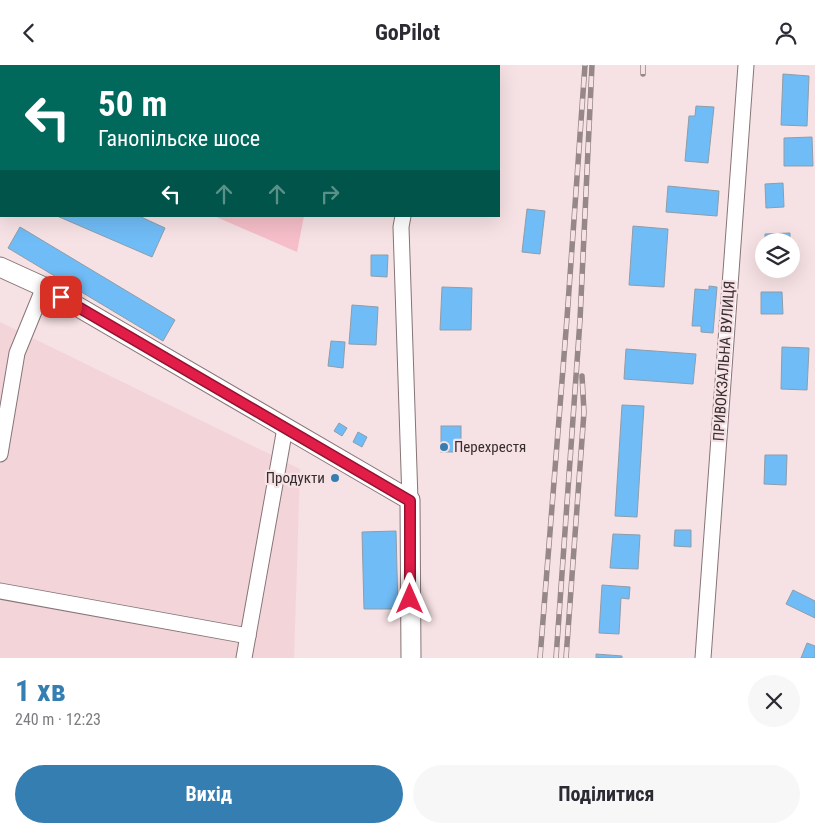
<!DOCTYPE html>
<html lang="uk">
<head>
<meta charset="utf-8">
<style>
	:root { --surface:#fff; --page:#f7f7f7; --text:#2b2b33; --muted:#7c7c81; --accent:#357eb2 }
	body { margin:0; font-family:"Roboto Condensed",sans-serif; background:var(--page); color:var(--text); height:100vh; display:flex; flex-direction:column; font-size:19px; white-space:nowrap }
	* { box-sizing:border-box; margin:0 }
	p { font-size:16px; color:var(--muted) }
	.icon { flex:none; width:28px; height:28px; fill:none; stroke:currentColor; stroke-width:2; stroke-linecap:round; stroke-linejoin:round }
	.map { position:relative; height:593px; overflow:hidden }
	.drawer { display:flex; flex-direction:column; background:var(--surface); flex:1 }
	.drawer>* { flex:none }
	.banner { position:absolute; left:0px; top:0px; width:500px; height:152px; box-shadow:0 5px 20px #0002; background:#00695c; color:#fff; overflow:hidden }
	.controls { position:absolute; left:755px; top:168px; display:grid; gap:10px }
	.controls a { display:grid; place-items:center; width:45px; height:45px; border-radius:50%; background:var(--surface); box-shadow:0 5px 20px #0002; font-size:25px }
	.pin { position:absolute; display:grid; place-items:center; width:42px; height:42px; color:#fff; margin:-21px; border-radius:10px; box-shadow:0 2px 8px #0006 }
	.me { position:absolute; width:55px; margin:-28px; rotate:0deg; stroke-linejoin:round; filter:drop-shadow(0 0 4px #0008) }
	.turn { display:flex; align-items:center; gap:18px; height:105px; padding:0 15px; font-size:22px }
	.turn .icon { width:65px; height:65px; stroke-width:2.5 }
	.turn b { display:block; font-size:35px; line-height:42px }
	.lanes { display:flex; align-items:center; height:48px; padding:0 15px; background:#0003; justify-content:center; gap:25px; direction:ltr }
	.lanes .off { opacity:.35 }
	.round { display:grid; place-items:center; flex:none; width:52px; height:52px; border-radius:26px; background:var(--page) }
	.head { display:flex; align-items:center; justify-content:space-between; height:85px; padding:0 15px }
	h1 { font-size:30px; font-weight:700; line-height:38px; color:var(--accent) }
	.action { display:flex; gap:10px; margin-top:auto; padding:10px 15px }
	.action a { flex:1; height:58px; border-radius:30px; background:var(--accent); color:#fff; font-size:20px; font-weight:700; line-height:58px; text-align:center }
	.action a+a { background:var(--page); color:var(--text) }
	header { display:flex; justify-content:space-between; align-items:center; height:65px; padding:0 15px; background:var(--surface); font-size:22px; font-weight:700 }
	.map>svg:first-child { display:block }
	.built { fill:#f2d4d9 }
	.green { fill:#f5bec8 }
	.building { fill:#70bcf6; stroke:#8f9da9 }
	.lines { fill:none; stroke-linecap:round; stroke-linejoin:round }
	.minor-casing { stroke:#877477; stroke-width:17 }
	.major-casing { stroke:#877477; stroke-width:21 }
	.minor { stroke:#fff; stroke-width:15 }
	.major { stroke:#fff; stroke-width:19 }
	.rail-casing { stroke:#968789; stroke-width:5.5 }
	.rail { stroke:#f6e1e4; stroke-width:4; stroke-dasharray:11; stroke-linecap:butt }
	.route-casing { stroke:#92132f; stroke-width:12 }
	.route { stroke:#e11d48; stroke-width:9 }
	.poi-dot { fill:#357eb2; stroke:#f6e1e4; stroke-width:2 }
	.labels { text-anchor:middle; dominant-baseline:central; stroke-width:4.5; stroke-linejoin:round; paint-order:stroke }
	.street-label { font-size:15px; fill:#362d2f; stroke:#f6e1e4 }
	.poi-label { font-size:15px; fill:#362d2f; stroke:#f6e1e4; text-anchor:start }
</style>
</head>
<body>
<header><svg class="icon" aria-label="back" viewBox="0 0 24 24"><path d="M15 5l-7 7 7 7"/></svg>GoPilot<svg class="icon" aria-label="person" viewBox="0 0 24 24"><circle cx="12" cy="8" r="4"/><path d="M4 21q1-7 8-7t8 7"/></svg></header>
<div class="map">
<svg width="815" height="593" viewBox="0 0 815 593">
	<rect width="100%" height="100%" fill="#f6e1e4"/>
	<path class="built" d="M0 257 300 404 294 593H0Z"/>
	<g class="green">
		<path d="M0 0H334L1 1V61Z"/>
		<path d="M214 151H304L297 187Z"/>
	</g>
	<g class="building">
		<path d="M783 9 809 11 807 61 781 60Z"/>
		<path d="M696 41 714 42 708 98 685 96 689 51H695Z"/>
		<path d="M812 72 813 101H784V73Z"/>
		<path d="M783 118 784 142 766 143 765 119Z"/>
		<path d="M668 121 719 126 717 151 666 147Z"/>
		<path d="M527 144 545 146 540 189 522 187Z"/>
		<path d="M57 151H139L165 163 152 192Z"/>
		<path d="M633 161 668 164 664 222 629 220Z"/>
		<path d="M20 162 175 255 163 276 8 183Z"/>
		<path d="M790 168V176H765V169Z"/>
		<path d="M371 190H388L387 212 371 211Z"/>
		<path d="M709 221 717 222 713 268 701 267V261H692L695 224 709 225Z"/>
		<path d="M442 222 472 223 471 265H440Z"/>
		<path d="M761 227H782L783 249H761Z"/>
		<path d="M352 240 378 242 376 280 349 279Z"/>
		<path d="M331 276 345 277 343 303 328 301Z"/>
		<path d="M782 282 809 283 807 325 781 324Z"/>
		<path d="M626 284 696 289 693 319 624 314Z"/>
		<path d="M622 340 644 341 637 452 615 451Z"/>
		<path d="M339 358 347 363 342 371 334 366Z"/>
		<rect x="441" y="361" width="20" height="26"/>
		<path d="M358 367 367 372 362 382 353 377Z"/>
		<path d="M765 390H787L786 420 764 419Z"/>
		<path d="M675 465H691V482L674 481Z"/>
		<path d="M396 466 398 544H364L362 467Z"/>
		<path d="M613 469 640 470 638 504 610 503Z"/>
		<path d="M602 520 630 522 629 534 621 533 619 569 599 568Z"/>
		<path d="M793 525 815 536V553L786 539Z"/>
		<path d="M807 578 815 581V593H801Z"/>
		<path d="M596 589 622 591V593H596Z"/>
	</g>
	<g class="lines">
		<defs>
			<g id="minor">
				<path d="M421 1V0"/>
				<path d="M403 151 401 162 410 435"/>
				<path d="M0 389 17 288 44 222"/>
				<path d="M0 526 248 571"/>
				<path d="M244 593 285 363"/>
				<path d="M703 593 746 0"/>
			</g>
			<path id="major" d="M0 202 44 222 410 435 411 593"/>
		</defs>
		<use href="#minor" class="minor-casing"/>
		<use href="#major" class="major-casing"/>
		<use href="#minor" class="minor"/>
		<use href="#major" class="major"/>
		<defs>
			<g id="rail">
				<path d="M643 9V0"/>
				<path d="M540 593 567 253 585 0"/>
				<path d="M556 593 580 255 592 0"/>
				<path d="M566 593 584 347 582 311"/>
			</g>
		</defs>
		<use href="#rail" class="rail-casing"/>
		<use href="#rail" class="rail"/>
	</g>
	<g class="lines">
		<defs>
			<path id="route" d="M61 232 410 436V534"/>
		</defs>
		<use href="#route" class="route-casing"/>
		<use href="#route" class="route"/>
	</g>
	<g class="poi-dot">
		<circle cx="444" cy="382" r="5"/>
		<circle cx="335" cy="413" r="5"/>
	</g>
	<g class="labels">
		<g class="street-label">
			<text transform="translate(724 296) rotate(-86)">ПРИВОКЗАЛЬНА ВУЛИЦЯ</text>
		</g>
		<g class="poi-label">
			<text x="454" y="382">Перехрестя</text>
			<text x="325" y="413" text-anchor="end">Продукти</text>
		</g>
	</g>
</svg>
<div class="controls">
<a><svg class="icon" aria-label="layers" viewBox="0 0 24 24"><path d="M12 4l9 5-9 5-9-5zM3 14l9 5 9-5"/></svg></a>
</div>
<div class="pin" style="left:61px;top:232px;background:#d93025"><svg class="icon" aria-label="arrive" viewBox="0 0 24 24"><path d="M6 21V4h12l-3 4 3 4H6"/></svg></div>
<svg class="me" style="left:410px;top:534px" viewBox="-20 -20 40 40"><path d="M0-17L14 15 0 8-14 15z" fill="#e11d48" stroke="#fff" stroke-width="4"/></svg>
<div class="banner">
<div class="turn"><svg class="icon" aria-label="left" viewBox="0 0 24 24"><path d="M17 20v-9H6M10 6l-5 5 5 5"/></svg><div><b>50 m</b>Ганопільске шосе</div></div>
<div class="lanes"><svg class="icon" aria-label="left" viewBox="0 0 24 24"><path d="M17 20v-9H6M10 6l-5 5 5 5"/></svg><svg class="icon off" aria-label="ahead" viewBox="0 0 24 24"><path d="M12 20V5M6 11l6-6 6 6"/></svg><svg class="icon off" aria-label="ahead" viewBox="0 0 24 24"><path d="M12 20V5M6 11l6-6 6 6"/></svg><svg class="icon off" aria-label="right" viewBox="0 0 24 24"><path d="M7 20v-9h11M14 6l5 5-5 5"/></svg></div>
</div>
</div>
<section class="drawer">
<div class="head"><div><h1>1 хв</h1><p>240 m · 12:23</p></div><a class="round"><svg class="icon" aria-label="close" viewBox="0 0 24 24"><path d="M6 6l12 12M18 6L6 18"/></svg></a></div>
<div class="action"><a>Вихід</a><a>Поділитися</a></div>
</section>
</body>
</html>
